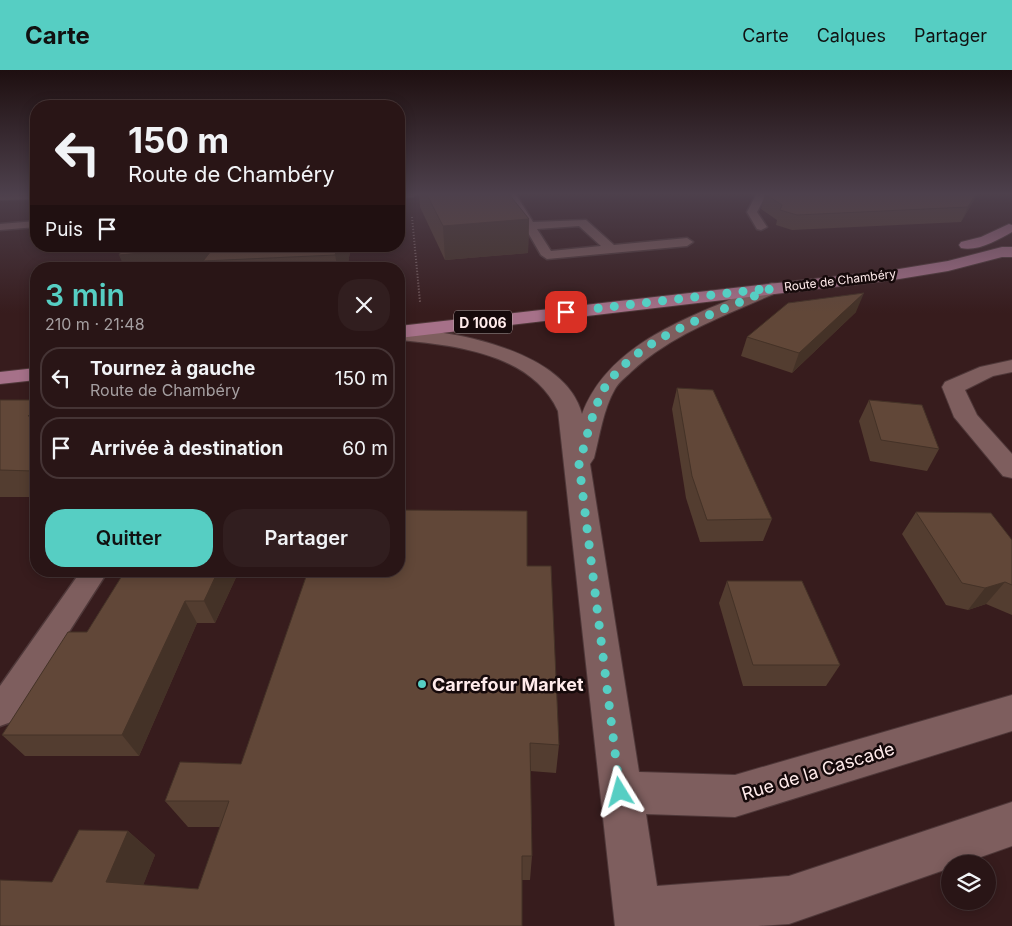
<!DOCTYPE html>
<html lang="fr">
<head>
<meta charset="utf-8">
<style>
	:root { --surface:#291516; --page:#311e1f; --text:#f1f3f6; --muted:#a59fa1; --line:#453435; --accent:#56cec3 }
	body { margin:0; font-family:Inter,sans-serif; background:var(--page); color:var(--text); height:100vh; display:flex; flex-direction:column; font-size:19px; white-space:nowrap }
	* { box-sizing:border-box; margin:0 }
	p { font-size:16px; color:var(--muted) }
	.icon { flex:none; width:28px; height:28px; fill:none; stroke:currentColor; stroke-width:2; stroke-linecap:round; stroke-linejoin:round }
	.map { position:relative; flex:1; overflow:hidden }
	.panel { position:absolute; left:30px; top:192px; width:375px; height:315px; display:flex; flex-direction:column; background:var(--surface); border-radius:20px; box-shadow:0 2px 12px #0003,0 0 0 1px var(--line) }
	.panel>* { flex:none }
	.top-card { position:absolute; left:30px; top:30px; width:375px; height:152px; border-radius:20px; box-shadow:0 2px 12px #0003,0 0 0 1px var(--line); background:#291516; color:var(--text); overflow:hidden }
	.tools { position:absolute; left:941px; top:785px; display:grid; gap:10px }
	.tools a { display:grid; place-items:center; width:55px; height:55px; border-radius:50%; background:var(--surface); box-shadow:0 2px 12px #0003,0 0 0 1px var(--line); font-size:25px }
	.pin { position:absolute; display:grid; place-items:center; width:42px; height:42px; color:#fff; margin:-21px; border-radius:10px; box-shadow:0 2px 8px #0006 }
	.me { position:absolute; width:55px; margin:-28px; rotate:352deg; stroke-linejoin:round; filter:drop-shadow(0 0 4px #0008) }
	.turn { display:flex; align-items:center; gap:18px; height:105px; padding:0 15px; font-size:22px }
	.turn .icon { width:65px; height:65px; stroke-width:2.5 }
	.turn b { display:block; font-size:35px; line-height:42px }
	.then { display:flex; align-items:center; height:48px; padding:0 15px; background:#0003; gap:10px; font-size:19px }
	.round { display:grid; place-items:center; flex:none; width:52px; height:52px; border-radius:20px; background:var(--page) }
	.overview { display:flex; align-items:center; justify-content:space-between; height:85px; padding:0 15px }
	h1 { font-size:30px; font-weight:600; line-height:38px; color:var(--accent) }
	.action { display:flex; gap:10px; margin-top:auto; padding:10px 15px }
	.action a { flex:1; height:58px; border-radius:20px; background:var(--accent); color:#111; font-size:20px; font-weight:600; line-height:58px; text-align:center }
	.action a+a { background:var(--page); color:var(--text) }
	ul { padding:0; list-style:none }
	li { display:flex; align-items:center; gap:15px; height:62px; margin:0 10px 8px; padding:0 5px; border:2px solid var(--line); border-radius:20px }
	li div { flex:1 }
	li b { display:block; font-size:19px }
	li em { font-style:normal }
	header { display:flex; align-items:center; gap:30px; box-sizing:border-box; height:70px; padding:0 25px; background:var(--accent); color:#111 }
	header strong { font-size:24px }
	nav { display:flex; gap:28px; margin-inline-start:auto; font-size:18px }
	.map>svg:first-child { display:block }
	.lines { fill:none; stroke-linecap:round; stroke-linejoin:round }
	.service-casing { stroke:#4f3839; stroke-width:3 }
	.minor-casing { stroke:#4f3839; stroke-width:2 }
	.primary-casing { stroke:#4f3839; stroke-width:2 }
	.path { stroke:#846c6d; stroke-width:2; stroke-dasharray:1 2; stroke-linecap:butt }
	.service { fill:#7e5e5e; fill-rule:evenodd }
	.minor { fill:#7e5e5e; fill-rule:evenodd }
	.primary { fill:#a67189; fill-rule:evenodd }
	.wall { fill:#533d30 }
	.shaded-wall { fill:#443227 }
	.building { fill:#614738; stroke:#443227 }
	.route { stroke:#56cec3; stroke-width:9; stroke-dasharray:0 16.2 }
	.poi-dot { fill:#56cec3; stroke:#160a0b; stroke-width:2 }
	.labels { text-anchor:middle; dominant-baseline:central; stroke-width:5; stroke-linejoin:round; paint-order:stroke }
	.far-street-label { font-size:12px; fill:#ffebeb; stroke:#160a0b }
	.shield { fill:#160a0b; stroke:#b9a8a8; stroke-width:1 }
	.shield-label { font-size:14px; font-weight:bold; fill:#ffebeb }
	.near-poi-label { font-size:18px; font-weight:bold; fill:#ffebeb; stroke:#160a0b; text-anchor:start }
	.near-street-label { font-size:18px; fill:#ffebeb; stroke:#160a0b }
</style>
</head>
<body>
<header>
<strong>Carte</strong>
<nav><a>Carte</a><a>Calques</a><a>Partager</a></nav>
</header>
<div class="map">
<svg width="1012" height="856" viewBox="0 0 1012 856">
	<rect width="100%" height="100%" fill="#371c1d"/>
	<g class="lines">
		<defs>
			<g id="service">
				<path d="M460 123H515L533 152 586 150 614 175 687 168 693 172 687 176 547 189 541 185 508 128 465 126ZM579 156 601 176 551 181 537 159Z"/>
				<path d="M757 123H767L757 142 767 157 761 160 757 159 747 142Z"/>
				<path d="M36 151V157L0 160V154Z"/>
				<path d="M81 501H108L11 652 0 656V616Z"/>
			</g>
			<g id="minor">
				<path d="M0 123H36V129L0 130Z"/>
				<path d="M399 123H419L413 127 399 128Z"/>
				<path d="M772 213 778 214 781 218 778 222C727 245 673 263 631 302 626 307 619 312 615 319 603 340 600 365 594 388L590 394 639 702 735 705 1012 625V661L735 747 646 744 657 816 789 806 1012 732V776L961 794H950V798L789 854 758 856H615L558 341C532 284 455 275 399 270V258C454 261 565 280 582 344 605 283 667 256 722 233 738 226 755 217 772 213Z"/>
				<path d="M1012 290V302L993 306 965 320 977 345 1012 384V408L1003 406 954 347 942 317 945 312 980 297Z"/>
			</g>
			<g id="primary">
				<path d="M1009 154 1012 155V162C998 170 977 182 961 178L959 175 961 172 981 167Z"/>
				<path d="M1002 177H1012V187H1002L948 201 893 210 399 268V256L893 200 948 191Z"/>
				<path d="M36 298V310L0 314V302Z"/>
			</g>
		</defs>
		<use href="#service" class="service-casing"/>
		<use href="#minor" class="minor-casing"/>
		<use href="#primary" class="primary-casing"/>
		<path class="path" d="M412 147 420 232"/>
		<use href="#service" class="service"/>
		<use href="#minor" class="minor"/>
		<use href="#primary" class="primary"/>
	</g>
	<g class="wall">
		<path d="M419 123H508L529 149 528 183 445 190 420 137Z"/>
		<path d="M765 123H978L961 152 792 160 776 155 777 150 761 139Z"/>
		<path d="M351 176 347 199H125Z"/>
		<path d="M856 242 792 303 741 286 747 267Z"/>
		<path d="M677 318 772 449 763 471 700 472 686 428 672 339Z"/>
		<rect x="0" y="330" width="36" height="97"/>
		<path d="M869 330 939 379 927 401 870 391 859 351Z"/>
		<path d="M916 442 1012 470V545L986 534 968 540 946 535 902 464Z"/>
		<path d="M527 496 559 675 556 703 530 701 532 786 530 810H522V856L52 812 128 761 155 785 143 815 198 819 220 757H188L165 731 241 694Z"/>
		<path d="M125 501H239L215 553H197L139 686H25L2 665 87 562Z"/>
		<path d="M727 511 840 595 826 616H743L719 533Z"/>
	</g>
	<g class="shaded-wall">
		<path d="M976 123H978L961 152 968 137Z"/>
		<path d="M529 149 528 183 445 190 443 156Z"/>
		<path d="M216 176 203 191 205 199H125L119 185Z"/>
		<path d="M338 176H351L347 199H338L335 185Z"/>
		<path d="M864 223 856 242 792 303 799 283Z"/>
		<path d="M36 338V359L28 346Z"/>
		<path d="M36 397V406L33 401Z"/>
		<path d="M218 501H239L215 553 204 531Z"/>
		<path d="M1005 512 986 534 968 540 985 518Z"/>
		<path d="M185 531 197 553 139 686 122 665Z"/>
		<path d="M128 761 155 785 136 834 106 812Z"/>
	</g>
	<g class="building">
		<path d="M426 123H508L529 149 443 156Z"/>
		<path d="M765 123H976L968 137 797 145 780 140 782 135 765 124Z"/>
		<path d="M124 176H214L119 185Z"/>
		<path d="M215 176H338L335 185 203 191Z"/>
		<path d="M864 223 799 283 747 267 788 233Z"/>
		<path d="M677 318 713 320 772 449 707 450 692 406Z"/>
		<path d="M0 330H36V338L28 346H36V397L33 401 0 400Z"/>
		<path d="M869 330 922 335 939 379 881 370Z"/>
		<path d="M399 440 527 441V496H551L559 675 530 673 532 786H522V856H0V810L52 812 79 760 128 761 106 812 198 819 229 731H165L180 692 241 694 308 501H399Z"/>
		<path d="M916 442 991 443 1012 470V515L1005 512 985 518 962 513Z"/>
		<path d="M125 501H218L204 531H185L122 665H2L68 562H87Z"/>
		<path d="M727 511H802L840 595H753Z"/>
	</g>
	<linearGradient id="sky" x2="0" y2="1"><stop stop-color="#1e0f10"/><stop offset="0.51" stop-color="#4d404c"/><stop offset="1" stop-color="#4d404c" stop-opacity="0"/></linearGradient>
	<rect width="1012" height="243" fill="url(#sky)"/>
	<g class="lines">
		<path class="route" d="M566 242 772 218C716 245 646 262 607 314 594 333 586 371 579 394L620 722"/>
	</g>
	<circle class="poi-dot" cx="422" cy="614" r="5"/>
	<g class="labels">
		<g class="far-street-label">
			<text transform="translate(840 210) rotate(-7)">Route de Chambéry</text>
		</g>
		<rect class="shield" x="454" y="240.5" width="58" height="23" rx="4"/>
		<g class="shield-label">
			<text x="483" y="252">D 1006</text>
		</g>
		<g class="near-poi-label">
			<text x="432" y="614">Carrefour Market</text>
		</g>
		<g class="near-street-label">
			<text transform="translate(818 701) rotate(-17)">Rue de la Cascade</text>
		</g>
	</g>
</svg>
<div class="tools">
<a><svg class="icon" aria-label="layers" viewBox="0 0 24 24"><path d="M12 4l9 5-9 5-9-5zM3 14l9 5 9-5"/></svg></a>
</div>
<div class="pin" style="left:566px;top:242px;background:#d93025"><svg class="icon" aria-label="arrive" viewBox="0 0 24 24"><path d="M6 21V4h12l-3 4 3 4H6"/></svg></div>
<svg class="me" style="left:620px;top:722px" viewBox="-20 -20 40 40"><path d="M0-17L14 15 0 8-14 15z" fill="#56cec3" stroke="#fff" stroke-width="4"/></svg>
<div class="top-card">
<div class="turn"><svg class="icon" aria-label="left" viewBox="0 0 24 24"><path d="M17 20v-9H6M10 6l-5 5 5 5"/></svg><div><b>150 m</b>Route de Chambéry</div></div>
<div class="then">Puis<svg class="icon" aria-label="arrive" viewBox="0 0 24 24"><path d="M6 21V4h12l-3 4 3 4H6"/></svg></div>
</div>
<section class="panel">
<div class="overview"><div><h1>3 min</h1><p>210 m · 21:48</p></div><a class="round"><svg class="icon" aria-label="close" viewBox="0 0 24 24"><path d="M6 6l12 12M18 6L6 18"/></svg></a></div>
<ul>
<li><svg class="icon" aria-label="left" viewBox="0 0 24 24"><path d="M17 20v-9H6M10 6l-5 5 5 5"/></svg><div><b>Tournez à gauche</b><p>Route de Chambéry</p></div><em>150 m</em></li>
<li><svg class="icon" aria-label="arrive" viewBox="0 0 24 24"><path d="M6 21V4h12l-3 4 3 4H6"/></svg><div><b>Arrivée à destination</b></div><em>60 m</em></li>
</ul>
<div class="action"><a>Quitter</a><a>Partager</a></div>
</section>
</div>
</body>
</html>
